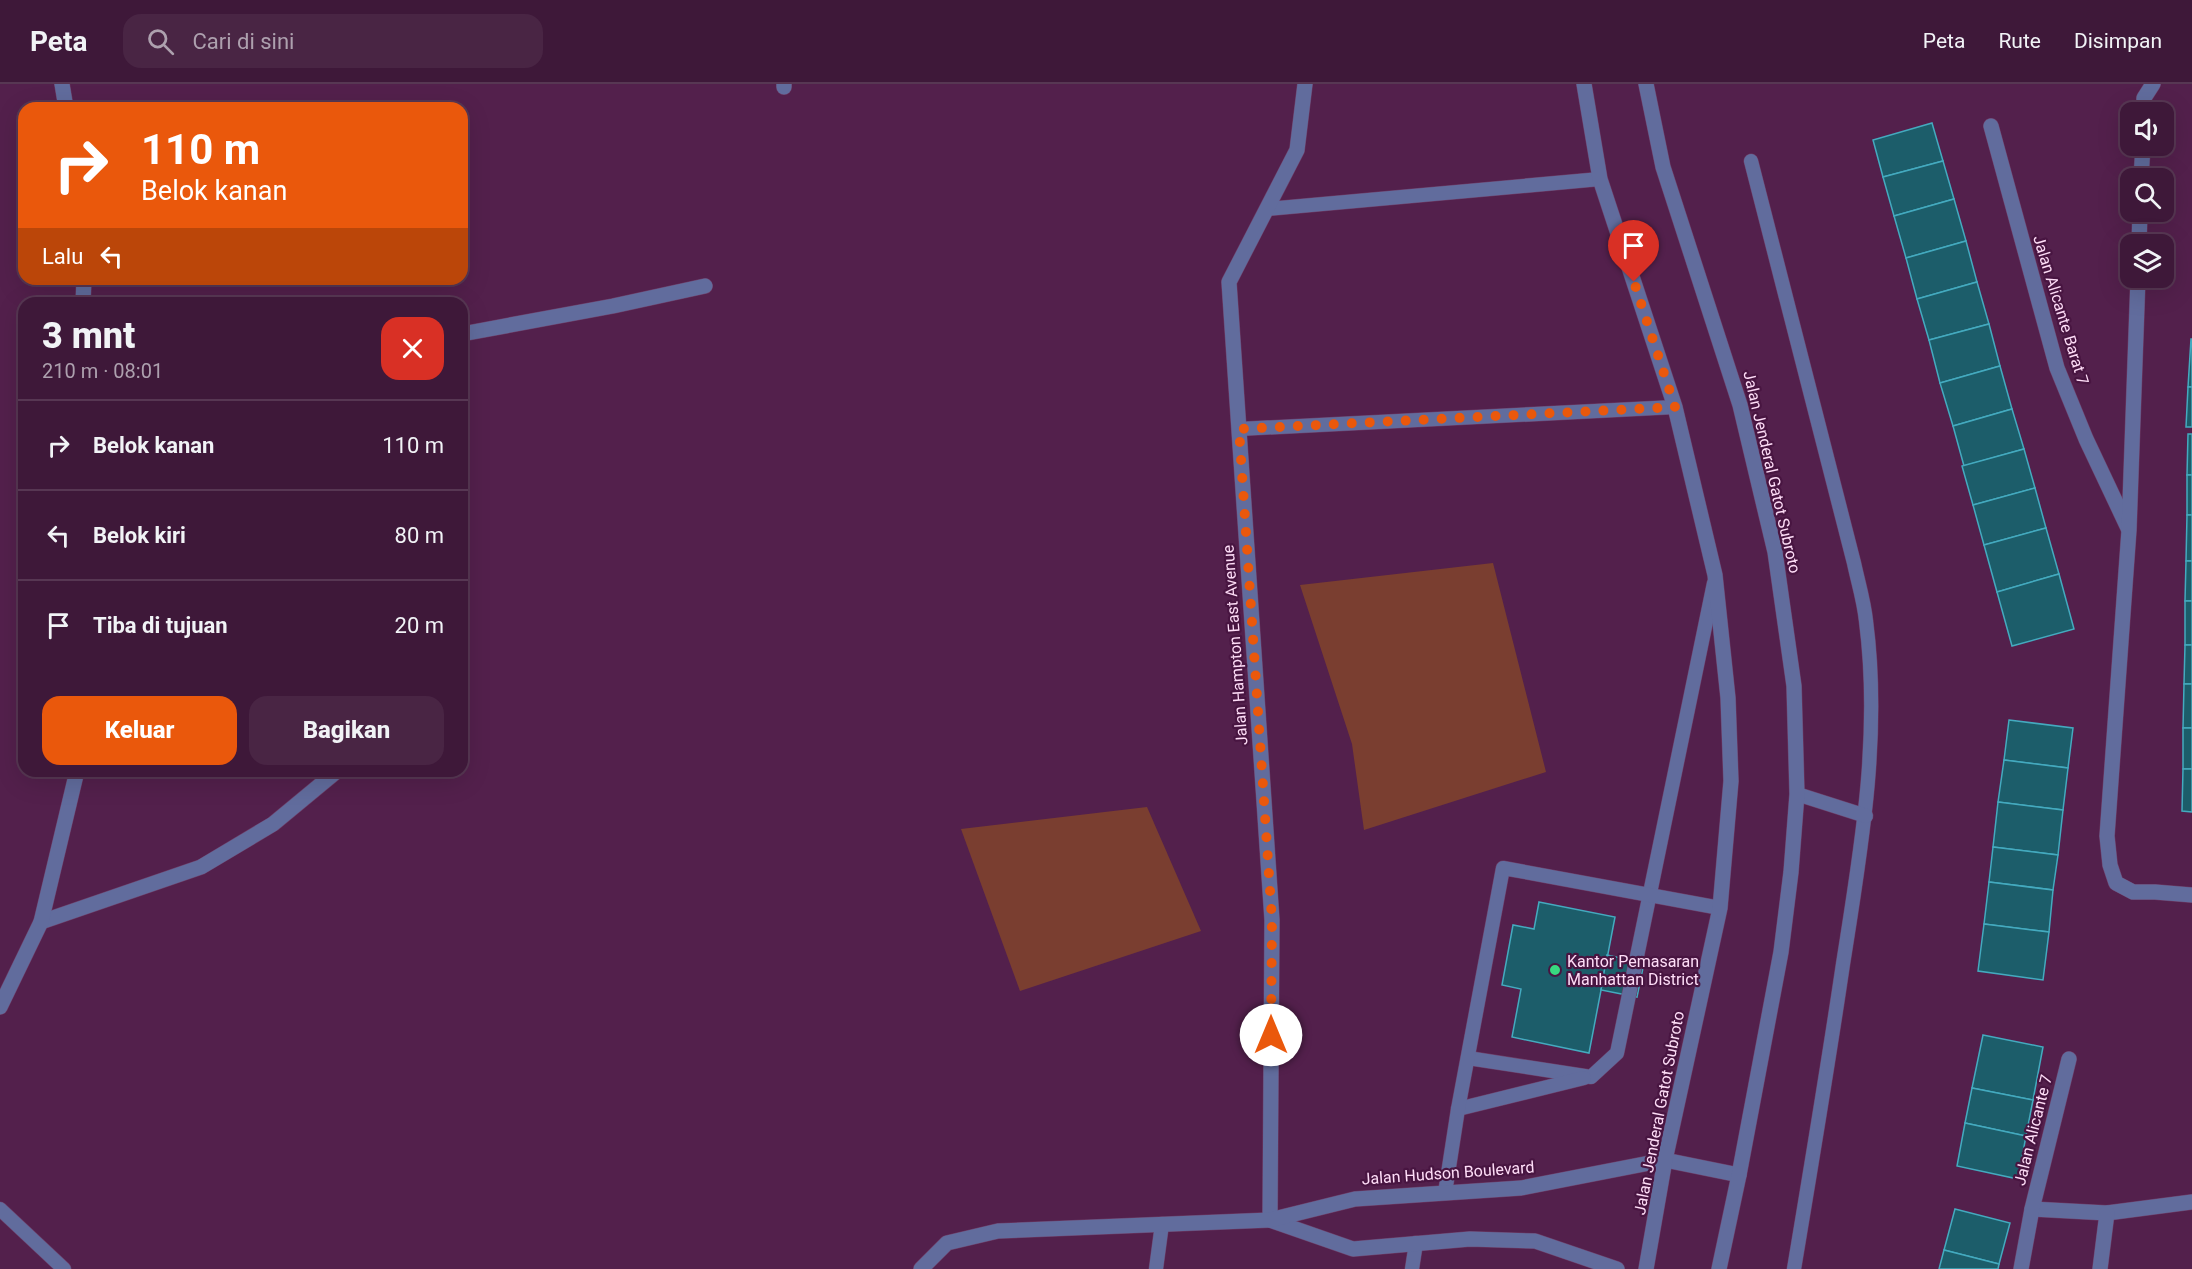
<!DOCTYPE html>
<html lang="id">
<head>
<meta charset="utf-8">
<style>
	:root { --surface:#3e1839; --page:#492544; --text:#f1f3f6; --muted:#ada0ae; --line:#573753; --accent:#ea580c }
	body { margin:0; font-family:Roboto,sans-serif; background:var(--page); color:var(--text); height:100vh; display:flex; flex-direction:column; font-size:22px; white-space:nowrap }
	* { box-sizing:border-box; margin:0 }
	p { font-size:20px; color:var(--muted) }
	.icon { flex:none; width:33px; height:33px; fill:none; stroke:currentColor; stroke-width:2; stroke-linecap:round; stroke-linejoin:round }
	.map { position:relative; flex:1; overflow:hidden }
	.details { position:absolute; left:18px; top:213px; width:450px; height:480px; display:flex; flex-direction:column; background:var(--surface); border-radius:18px; box-shadow:0 6px 24px #0002,0 0 0 2px var(--line) }
	.details>* { flex:none }
	.banner { position:absolute; left:18px; top:18px; width:450px; height:183px; border-radius:18px; box-shadow:0 6px 24px #0002,0 0 0 2px var(--line); background:#ea580c; color:#fff; overflow:hidden }
	.buttons { position:absolute; left:2120px; top:18px; display:grid; gap:12px }
	.buttons a { display:grid; place-items:center; width:54px; height:54px; border-radius:12px; background:var(--surface); box-shadow:0 6px 24px #0002,0 0 0 2px var(--line); font-size:30px }
	.pin { position:absolute; display:grid; place-items:center; width:51px; height:51px; color:#fff; margin:-62px -26px; border-radius:50% 50% 50% 0; rotate:-45deg; box-shadow:0 0 6px #0007 }
	.pin .icon { rotate:45deg }
	.me { position:absolute; width:66px; margin:-33px; rotate:0deg; stroke-linejoin:round; filter:drop-shadow(0 0 4px #0008) }
	.turn { display:flex; align-items:center; gap:21px; height:126px; padding:0 24px; font-size:27px }
	.turn .icon { width:78px; height:78px; stroke-width:2.5 }
	.turn b { display:block; font-size:42px; line-height:51px }
	.then { display:flex; align-items:center; height:57px; padding:0 24px; background:#0003; gap:12px; font-size:22px }
	.round { display:grid; place-items:center; flex:none; width:63px; height:63px; border-radius:18px; background:var(--page) }
	.overview { display:flex; align-items:center; justify-content:space-between; height:102px; padding:0 24px }
	h1 { font-size:36px; font-weight:800; line-height:45px }
	.button { display:flex; gap:12px; margin-top:auto; padding:12px 24px }
	.button a { flex:1; height:69px; border-radius:18px; background:var(--accent); color:#fff; font-size:24px; font-weight:800; line-height:69px; text-align:center }
	.button a+a { background:var(--page); color:var(--text) }
	ul { padding:0; list-style:none }
	li { display:flex; align-items:center; gap:18px; height:90px; padding:0 24px; border-top:2px solid var(--line) }
	li div { flex:1 }
	li b { display:block; font-size:22px }
	li em { font-style:normal }
	header { display:flex; align-items:center; gap:36px; box-sizing:border-box; height:84px; padding:0 30px; background:var(--surface); border-bottom:2px solid var(--line) }
	header strong { font-size:28px }
	nav { display:flex; gap:33px; margin-inline-start:auto; font-size:21px }
	.search { width:420px; height:54px; background:var(--page); display:flex; align-items:center; gap:15px; box-sizing:border-box; padding:0 21px; border-radius:18px; color:var(--muted); font-size:22px }
	.map>svg:first-child { display:block }
	.green { fill:#7a3e30 }
	.building { fill:#1c5d6a; stroke:#44aabf; stroke-width:1.5 }
	.lines { fill:none; stroke-linecap:round; stroke-linejoin:round }
	.service-casing { stroke:#6e3e67; stroke-width:15 }
	.minor-casing { stroke:#6e3e67; stroke-width:16 }
	.tertiary-casing { stroke:#6e3e67; stroke-width:16 }
	.service { stroke:#616c9d; stroke-width:14 }
	.minor { stroke:#616c9d; stroke-width:15 }
	.tertiary { stroke:#616c9d; stroke-width:15 }
	.route { stroke:#ea580c; stroke-width:10; stroke-dasharray:0 18 }
	.poi-dot { fill:#38d880; stroke:#481541; stroke-width:2 }
	.labels { text-anchor:middle; dominant-baseline:central; stroke-width:4.5; stroke-linejoin:round; paint-order:stroke }
	.street-label { font-size:16px; fill:#feddf7; stroke:#481541 }
	.poi-label { font-size:16px; fill:#feddf7; stroke:#481541; text-anchor:start }
</style>
</head>
<body>
<header>
<strong>Peta</strong>
<div class="search"><svg class="icon" aria-label="search" viewBox="0 0 24 24"><circle cx="10" cy="10" r="6"/><path d="M15 15l6 6"/></svg>Cari di sini</div>
<nav><a>Peta</a><a>Rute</a><a>Disimpan</a></nav>
</header>
<div class="map">
<svg width="2192" height="1185" viewBox="0 0 2192 1185">
	<rect width="100%" height="100%" fill="#53204c"/>
	<g class="green">
		<path d="M1493 479 1546 688 1364 746 1352 660 1300 501Z"/>
		<path d="M1147 723 1201 847 1020 907 961 745Z"/>
	</g>
	<g class="building">
		<path d="M1932 39 1943 77 1883 93 1873 56Z"/>
		<path d="M1943 77 1954 115 1894 132 1883 93Z"/>
		<path d="M1954 115 1966 157 1906 174 1894 132Z"/>
		<path d="M1966 157 1977 198 1917 215 1906 174Z"/>
		<path d="M1977 198 1989 240 1929 256 1917 215Z"/>
		<path d="M1989 240 2000 282 1940 299 1929 256Z"/>
		<path d="M2191 255H2192V303H2188Z"/>
		<path d="M2000 282 2012 325 1953 342 1940 299Z"/>
		<path d="M2188 303H2192V343H2186Z"/>
		<path d="M2012 325 2024 365 1964 382 1953 342Z"/>
		<path d="M2188 350H2192V391H2187Z"/>
		<path d="M2024 365 2035 404 1973 421 1962 382Z"/>
		<rect x="2187" y="391" width="5" height="40"/>
		<path d="M2035 404 2046 444 1984 461 1973 421Z"/>
		<path d="M2187 431H2192V477H2186Z"/>
		<path d="M2046 444 2059 490 1997 508 1984 461Z"/>
		<path d="M2186 477H2192V517H2185Z"/>
		<path d="M2059 490 2074 545 2012 562 1997 508Z"/>
		<rect x="2185" y="517" width="7" height="44"/>
		<path d="M2185 561H2192V600H2184Z"/>
		<path d="M2184 600H2192V644H2183Z"/>
		<path d="M2009 636 2073 644 2068 684 2004 676Z"/>
		<rect x="2183" y="644" width="9" height="41"/>
		<path d="M2004 676 2068 684 2063 726 1998 718Z"/>
		<path d="M2183 685H2192V728L2182 727Z"/>
		<path d="M1998 718 2063 726 2058 771 1993 763Z"/>
		<path d="M1993 763 2058 771 2053 806 1989 798Z"/>
		<path d="M1989 798 2053 806 2049 848 1984 840Z"/>
		<path d="M1539 818 1615 833 1589 969 1512 953 1521 905 1502 901 1513 841 1534 845Z"/>
		<path d="M1984 840 2049 848 2043 896 1978 887Z"/>
		<path d="M1607 871 1644 879 1637 913 1601 906Z"/>
		<path d="M1983 951 2043 963 2033 1016 1972 1004Z"/>
		<path d="M1972 1004 2033 1016 2026 1052 1965 1039Z"/>
		<path d="M1965 1039 2026 1052 2018 1095 1957 1082Z"/>
		<path d="M1955 1125 2010 1139 1999 1180 1944 1166Z"/>
		<path d="M1944 1166 1999 1180 1998 1185H1939Z"/>
	</g>
	<g class="lines">
		<defs>
			<g id="service">
				<path d="M1751 77 1854 479C1858 498 1864 517 1866 537 1881 652 1861 766 1843 880 1828 982 1811 1083 1794 1185"/>
				<path d="M1267 125 1600 95"/>
				<path d="M1239 345 1675 323"/>
				<path d="M1797 710 1866 732"/>
				<path d="M1468 974 1591 993 1617 969 1714 499"/>
				<path d="M1458 1025 1584 994"/>
				<path d="M1445 1109 1458 1025 1503 784 1720 824"/>
				<path d="M0 1125 64 1185"/>
				<path d="M1156 1185 1162 1140"/>
				<path d="M1412 1185 1416 1159"/>
			</g>
			<g id="minor">
				<path d="M62 0 66 24"/>
				<path d="M784 0V3"/>
				<path d="M2144 28V14L2153 0"/>
				<path d="M1991 42 2057 284 2086 355 2128 444"/>
				<path d="M2141 94 2143 62"/>
				<path d="M2139 160 2140 128"/>
				<path d="M2138 194 2129 446 2107 752 2110 781 2116 799 2133 808H2155L2192 811"/>
				<path d="M83 219 84 195"/>
				<path d="M462 250 613 222 705 202"/>
				<path d="M41 838 201 783 273 740 337 687"/>
				<path d="M0 923 41 838 77 687"/>
				<path d="M2032 1125 2107 1129 2192 1118"/>
				<path d="M1270 1136 1272 836 1229 198 1297 66 1305 0"/>
				<path d="M1270 1136 1353 1165 1470 1155 1535 1157 1617 1185"/>
				<path d="M921 1185 947 1159 998 1147 1270 1136 1355 1115 1521 1104 1665 1076 1739 1091"/>
				<path d="M2021 1185 2032 1125 2069 975"/>
				<path d="M2100 1185 2107 1129"/>
			</g>
			<g id="tertiary">
				<path d="M1584 0 1600 95 1675 323 1715 491 1728 614 1731 697 1720 824 1665 1076 1646 1185"/>
				<path d="M1646 0 1663 83 1740 321 1775 468 1794 602 1797 710 1791 788 1781 868 1739 1091 1719 1185"/>
			</g>
		</defs>
		<use href="#service" class="service-casing"/>
		<use href="#minor" class="minor-casing"/>
		<use href="#tertiary" class="tertiary-casing"/>
		<use href="#service" class="service"/>
		<use href="#minor" class="minor"/>
		<use href="#tertiary" class="tertiary"/>
	</g>
	<g class="lines">
		<path class="route" d="M1271 951 1272 836 1239 345 1675 323 1634 198"/>
	</g>
	<circle class="poi-dot" cx="1555" cy="886" r="6"/>
	<g class="labels">
		<g class="street-label">
			<text transform="translate(2061 226) rotate(73)">Jalan Alicante Barat 7</text>
			<text transform="translate(1772 388) rotate(77)">Jalan Jenderal Gatot Subroto</text>
			<text transform="translate(1235 561) rotate(-94)">Jalan Hampton East Avenue</text>
			<text transform="translate(1659 1029) rotate(-79)">Jalan Jenderal Gatot Subroto</text>
			<text transform="translate(2033 1046) rotate(-76)">Jalan Alicante 7</text>
			<text transform="translate(1448 1089) rotate(-4)">Jalan Hudson Boulevard</text>
		</g>
		<g class="poi-label">
			<text x="1567" y="877">Kantor Pemasaran<tspan x="1567" dy="18">Manhattan District</tspan></text>
		</g>
	</g>
</svg>
<div class="buttons">
<a><svg class="icon" aria-label="sound" viewBox="0 0 24 24"><path d="M4 9h4l5-4v14l-5-4H4zM17 9q2 3 0 6"/></svg></a>
<a><svg class="icon" aria-label="search" viewBox="0 0 24 24"><circle cx="10" cy="10" r="6"/><path d="M15 15l6 6"/></svg></a>
<a><svg class="icon" aria-label="layers" viewBox="0 0 24 24"><path d="M12 4l9 5-9 5-9-5zM3 14l9 5 9-5"/></svg></a>
</div>
<div class="pin" style="left:1634px;top:198px;background:#d93025"><svg class="icon" aria-label="arrive" viewBox="0 0 24 24"><path d="M6 21V4h12l-3 4 3 4H6"/></svg></div>
<svg class="me" style="left:1271px;top:951px" viewBox="-20 -20 40 40"><circle r="19" fill="#fff"/><path d="M0-13L10 11 0 6-10 11z" fill="#ea580c"/></svg>
<div class="banner">
<div class="turn"><svg class="icon" aria-label="right" viewBox="0 0 24 24"><path d="M7 20v-9h11M14 6l5 5-5 5"/></svg><div><b>110 m</b>Belok kanan</div></div>
<div class="then">Lalu<svg class="icon" aria-label="left" viewBox="0 0 24 24"><path d="M17 20v-9H6M10 6l-5 5 5 5"/></svg></div>
</div>
<section class="details">
<div class="overview"><div><h1>3 mnt</h1><p>210 m · 08:01</p></div><a class="round" style="background:#d93025;color:#fff"><svg class="icon" aria-label="close" viewBox="0 0 24 24"><path d="M6 6l12 12M18 6L6 18"/></svg></a></div>
<ul>
<li><svg class="icon" aria-label="right" viewBox="0 0 24 24"><path d="M7 20v-9h11M14 6l5 5-5 5"/></svg><div><b>Belok kanan</b></div><em>110 m</em></li>
<li><svg class="icon" aria-label="left" viewBox="0 0 24 24"><path d="M17 20v-9H6M10 6l-5 5 5 5"/></svg><div><b>Belok kiri</b></div><em>80 m</em></li>
<li><svg class="icon" aria-label="arrive" viewBox="0 0 24 24"><path d="M6 21V4h12l-3 4 3 4H6"/></svg><div><b>Tiba di tujuan</b></div><em>20 m</em></li>
</ul>
<div class="button"><a>Keluar</a><a>Bagikan</a></div>
</section>
</div>
</body>
</html>
